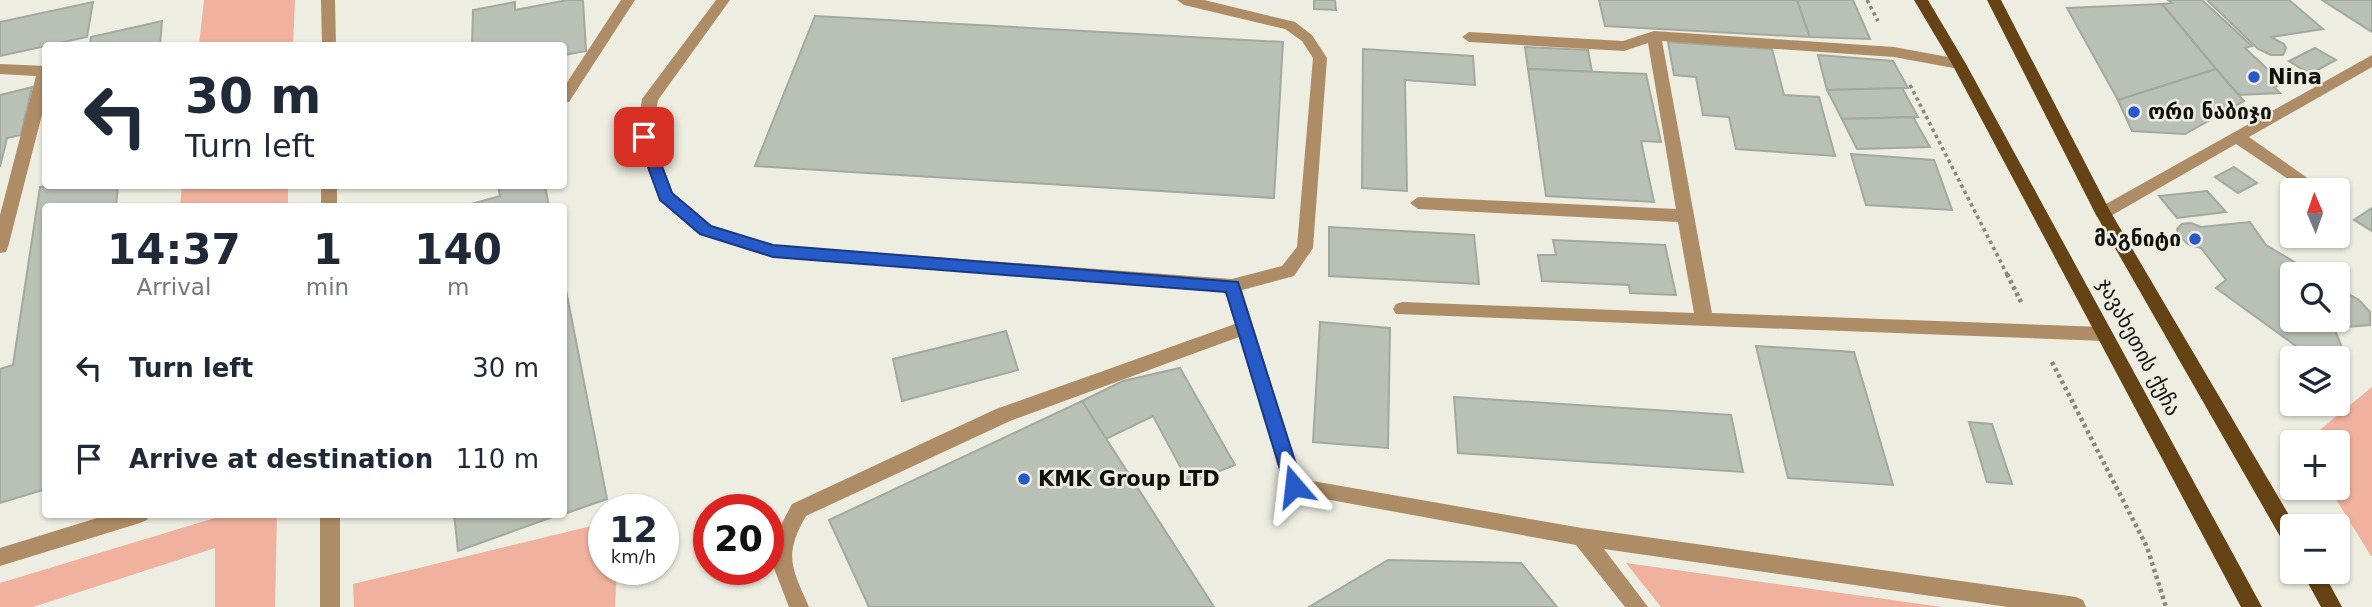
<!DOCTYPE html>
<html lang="en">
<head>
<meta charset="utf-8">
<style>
	:root { --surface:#fff; --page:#f2f2f3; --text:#1f2937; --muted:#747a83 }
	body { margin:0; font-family:"DejaVu Sans","Noto Sans Georgian",sans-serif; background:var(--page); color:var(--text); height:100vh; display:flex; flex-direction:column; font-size:26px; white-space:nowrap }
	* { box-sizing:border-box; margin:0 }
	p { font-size:23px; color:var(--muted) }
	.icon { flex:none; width:38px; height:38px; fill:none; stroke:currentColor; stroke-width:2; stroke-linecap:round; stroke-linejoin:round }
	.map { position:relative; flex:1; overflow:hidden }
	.side { position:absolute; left:42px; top:203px; width:525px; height:315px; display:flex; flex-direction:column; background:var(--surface); border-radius:7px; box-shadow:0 2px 5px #0004 }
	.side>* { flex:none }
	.hud { position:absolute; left:42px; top:42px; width:525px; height:147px; border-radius:7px; box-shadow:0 2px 5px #0004; background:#fff; color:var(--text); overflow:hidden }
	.needle { width:46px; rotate:358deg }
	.controls { position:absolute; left:2280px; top:178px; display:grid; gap:14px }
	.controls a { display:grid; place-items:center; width:70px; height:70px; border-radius:7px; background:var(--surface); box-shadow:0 2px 5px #0004; font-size:35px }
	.speed { position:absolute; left:588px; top:494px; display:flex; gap:14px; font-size:35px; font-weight:700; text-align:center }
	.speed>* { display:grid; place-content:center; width:91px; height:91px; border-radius:50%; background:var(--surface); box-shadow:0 2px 5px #0004; line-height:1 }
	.speed small { font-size:18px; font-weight:400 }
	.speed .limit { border:10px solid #d22; background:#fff; color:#111 }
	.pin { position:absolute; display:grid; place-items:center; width:60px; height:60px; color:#fff; margin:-30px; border-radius:14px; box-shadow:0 4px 10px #0006 }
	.me { position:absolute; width:77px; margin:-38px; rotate:343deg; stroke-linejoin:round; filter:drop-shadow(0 0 5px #0008) }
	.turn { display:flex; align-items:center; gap:24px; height:147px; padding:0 28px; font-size:32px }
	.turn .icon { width:91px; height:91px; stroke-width:2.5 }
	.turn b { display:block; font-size:49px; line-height:60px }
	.eta { display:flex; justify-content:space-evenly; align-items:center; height:119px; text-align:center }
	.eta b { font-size:42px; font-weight:700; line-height:49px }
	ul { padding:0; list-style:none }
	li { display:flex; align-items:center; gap:21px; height:91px; padding:0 28px }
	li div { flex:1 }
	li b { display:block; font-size:26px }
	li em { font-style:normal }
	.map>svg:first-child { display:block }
	.green { fill:#f0b29e }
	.building { fill:#b9c0b5; stroke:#a2a99f; stroke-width:2 }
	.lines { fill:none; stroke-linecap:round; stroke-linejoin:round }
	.path-far1 { stroke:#88887f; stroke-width:3.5; stroke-dasharray:3.5 3.5; stroke-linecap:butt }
	.path { stroke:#88887f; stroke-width:4.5; stroke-dasharray:3.5 3.5; stroke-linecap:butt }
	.minor { fill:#ae8c65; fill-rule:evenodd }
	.major { fill:#654314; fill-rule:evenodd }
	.route { fill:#265ac8; stroke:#193a82; stroke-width:2 }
	.poi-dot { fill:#265ac8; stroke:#eeede1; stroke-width:2.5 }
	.labels { text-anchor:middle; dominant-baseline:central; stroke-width:5; stroke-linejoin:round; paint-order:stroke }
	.poi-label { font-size:21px; font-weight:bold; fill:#11110c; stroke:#eeede1; text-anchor:start }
	.street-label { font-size:21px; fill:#11110c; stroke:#eeede1 }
</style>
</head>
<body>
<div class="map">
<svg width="2372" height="607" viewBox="0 0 2372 607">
	<rect width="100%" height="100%" fill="#eeede1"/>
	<g class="green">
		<path d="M204 0H295L293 45H199Z"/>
		<path d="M182 186H288V206H180Z"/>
		<path d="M2372 387V556H2371L2329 488H2338V443H2304Z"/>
		<path d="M228 514 277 515 275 607H215V548L33 607H0V583Z"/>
		<path d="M604 523V569H617L615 607H354L353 584Z"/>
		<path d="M1626 563 1942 607H1661Z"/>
	</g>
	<g class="building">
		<path d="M568 0H583L586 51 564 55V46H472L473 10 515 2V10Z"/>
		<path d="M1314 0H1335L1336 10 1314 9Z"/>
		<path d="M1599 0H1797L1810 37 1605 26Z"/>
		<path d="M1797 0H1853L1870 39 1810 37Z"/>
		<path d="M2168 0H2202L2252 46 2245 48 2283 84 2274 87 2280 93 2238 95 2162 4 2172 3Z"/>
		<path d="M2207 0H2289L2323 29 2271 37 2284 44 2286 48 2283 55H2271L2258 49Z"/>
		<path d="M2322 0H2372V32Z"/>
		<path d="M93 2 87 37 0 56V22Z"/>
		<path d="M2162 4 2216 69 2118 100 2067 8Z"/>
		<path d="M815 16 1283 42 1274 198 755 166Z"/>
		<path d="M162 21 160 46H90L91 37Z"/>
		<path d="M1668 42 1772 49 1784 95 1819 97 1835 156 1736 149 1729 117 1703 115 1696 77 1674 75Z"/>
		<path d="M1525 47 1588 50 1592 72 1528 69Z"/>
		<path d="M2315 48 2336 60 2310 74 2289 61Z"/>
		<path d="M1363 49 1473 56 1475 85 1405 80 1407 191 1362 188Z"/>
		<path d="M1818 55 1893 61 1908 88 1827 90Z"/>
		<path d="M1528 69 1646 74 1661 142 1641 141 1654 202 1546 196Z"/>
		<path d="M2216 69 2244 101 2185 134 2132 131 2118 100Z"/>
		<path d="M32 87 21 135 7 138 0 167V95Z"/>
		<path d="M1902 88 1918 117 1842 119 1827 90Z"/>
		<path d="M1913 117 1930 147 1857 149 1842 119Z"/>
		<path d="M1851 154 1934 160 1952 210 1866 205Z"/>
		<path d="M2234 167 2257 183 2238 193 2215 177Z"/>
		<path d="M47 186H118L116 206H46V489L0 503V369L13 365 40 187Z"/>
		<path d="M498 186H545L549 206H464L500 196Z"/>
		<path d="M2207 191 2226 212 2177 218 2159 196Z"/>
		<path d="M2372 208V231L2354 220Z"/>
		<path d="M2250 222 2266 245 2316 275H2292V320H2338V288L2359 300 2370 312V325L2334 328 2343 350H2332L2334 357 2332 359 2311 357 2216 288 2226 280 2201 248 2188 244 2179 236 2177 229 2182 224 2191 223 2201 227Z"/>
		<path d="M1329 227 1474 235 1479 284 1329 276Z"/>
		<path d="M1553 240 1665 245 1676 295 1630 293 1629 285 1542 281 1538 255H1556Z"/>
		<path d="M564 280 607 499 564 514Z"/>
		<path d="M1320 322 1390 328 1388 448 1313 442Z"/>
		<path d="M1006 331 1018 370 902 401 893 359Z"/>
		<path d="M1756 346 1854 352 1893 485 1788 478Z"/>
		<path d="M1180 368 1235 465 1189 483 1153 416 1106 439 1082 401 1123 381Z"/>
		<path d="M1454 397 1731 415 1743 472 1458 453Z"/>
		<path d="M1082 401 1214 607H869L829 520Z"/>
		<path d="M1969 422 1992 424 2012 484 1987 482Z"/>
		<path d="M454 514H561L458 551Z"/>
		<path d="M1388 560 1521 563 1557 607H1309Z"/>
	</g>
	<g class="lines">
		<g class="path-far1">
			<path d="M1867 0 1878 21"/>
			<path d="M1910 85 2008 276"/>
		</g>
		<g class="path">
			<path d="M2007 274 2021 302"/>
			<path d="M2052 362 2147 547 2166 607"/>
		</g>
		<g class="minor">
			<path d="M321 0H335L336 46H322Z"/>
			<path d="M621 0H635L569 102 564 103V87Z"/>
			<path d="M716 0H730L658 100 652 137 673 193 712 226 773 245 1232 279 1282 266 1297 247 1313 58 1302 41 1285 29 1184 5 1177 0H1204L1295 22 1312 35 1327 58 1313 248 1294 276 1242 290 1301 479 1582 528 2076 597 2083 600 2086 607H2008L1604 549 1648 607H1625L1576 545 1287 492 1239 337 1010 421 806 516C783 556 792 568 809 607H789L770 558 774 538 792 504 996 409 1235 324 1225 292 773 257 700 234 660 200 636 137 642 99Z"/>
			<path d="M1654 31 1894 47 1959 59 1966 64 1959 69 1894 57 1662 41 1712 313 2104 327 2110 329 2113 334 2110 339 2104 341 1396 314 1393 309 1396 304 1402 302 1694 313 1678 222 1418 209 1410 203 1418 197 1676 209 1648 43 1624 51 1469 42 1462 37 1469 32 1623 41Z"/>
			<path d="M2372 55V67L2249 137 2326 191H2306L2236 144 2109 217H2097L2095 213 2097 209Z"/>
			<path d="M0 64 46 66V99L8 247 6 252 0 253V215L36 76 0 74Z"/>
			<rect x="321" y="186" width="16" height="20"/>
			<path d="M110 514H150L147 520 140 523 0 566V548Z"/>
			<rect x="320" y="514" width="20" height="93"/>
		</g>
		<g class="major">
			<path d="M1914 0H1928L1966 64 2262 607H2241L1952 64Z"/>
			<path d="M1987 0H2001L2110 211 2296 527H2292V548L2285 545 2095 213Z"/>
			<path d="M2302 572H2323L2342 607H2321Z"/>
		</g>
	</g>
	<path class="route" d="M644 132 651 137 672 193 711 226 773 245 1238 282 1303 486 1301 491 1294 494 1288 491 1285 486 1226 292 773 257 700 234 660 200 637 137Z"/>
	<g class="poi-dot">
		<circle cx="2254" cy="77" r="7"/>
		<circle cx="2134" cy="112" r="7"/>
		<circle cx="2195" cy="239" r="7"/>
		<circle cx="1024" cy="479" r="7"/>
	</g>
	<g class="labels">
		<g class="poi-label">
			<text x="2268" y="77">Nina</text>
			<text x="2148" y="112">ორი ნაბიჯი</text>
			<text x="2181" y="239" text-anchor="end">მაგნიტი</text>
			<text x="1038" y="479">KMK Group LTD</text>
		</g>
		<g class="street-label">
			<text transform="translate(2139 347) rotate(62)">ჯავახეთის ქუჩა</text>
		</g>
	</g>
</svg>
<div class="controls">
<a><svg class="needle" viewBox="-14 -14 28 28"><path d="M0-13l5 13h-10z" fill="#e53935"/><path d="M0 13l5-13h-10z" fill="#747a83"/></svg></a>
<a><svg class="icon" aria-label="search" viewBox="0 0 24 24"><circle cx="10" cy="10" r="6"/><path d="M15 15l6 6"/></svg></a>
<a><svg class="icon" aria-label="layers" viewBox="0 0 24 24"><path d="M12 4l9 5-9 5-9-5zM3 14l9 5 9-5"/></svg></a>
<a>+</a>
<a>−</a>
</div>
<div class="speed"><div>12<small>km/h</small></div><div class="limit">20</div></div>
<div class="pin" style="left:644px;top:137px;background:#d93025"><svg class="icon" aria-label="arrive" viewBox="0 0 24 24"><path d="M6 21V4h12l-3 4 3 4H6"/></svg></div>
<svg class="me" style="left:1294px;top:486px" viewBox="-20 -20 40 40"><path d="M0-17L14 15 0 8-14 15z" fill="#265ac8" stroke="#fff" stroke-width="4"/></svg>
<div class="hud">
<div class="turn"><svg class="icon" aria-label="left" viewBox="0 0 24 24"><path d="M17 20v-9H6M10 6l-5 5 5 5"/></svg><div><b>30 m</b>Turn left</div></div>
</div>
<section class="side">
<div class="eta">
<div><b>14:37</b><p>Arrival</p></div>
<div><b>1</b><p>min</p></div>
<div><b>140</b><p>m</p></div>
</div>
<ul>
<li><svg class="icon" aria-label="left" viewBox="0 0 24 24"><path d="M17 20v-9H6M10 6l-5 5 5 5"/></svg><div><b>Turn left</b></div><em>30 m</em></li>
<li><svg class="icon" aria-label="arrive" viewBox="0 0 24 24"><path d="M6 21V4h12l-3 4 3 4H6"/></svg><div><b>Arrive at destination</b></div><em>110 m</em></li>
</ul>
</section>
</div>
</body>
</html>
